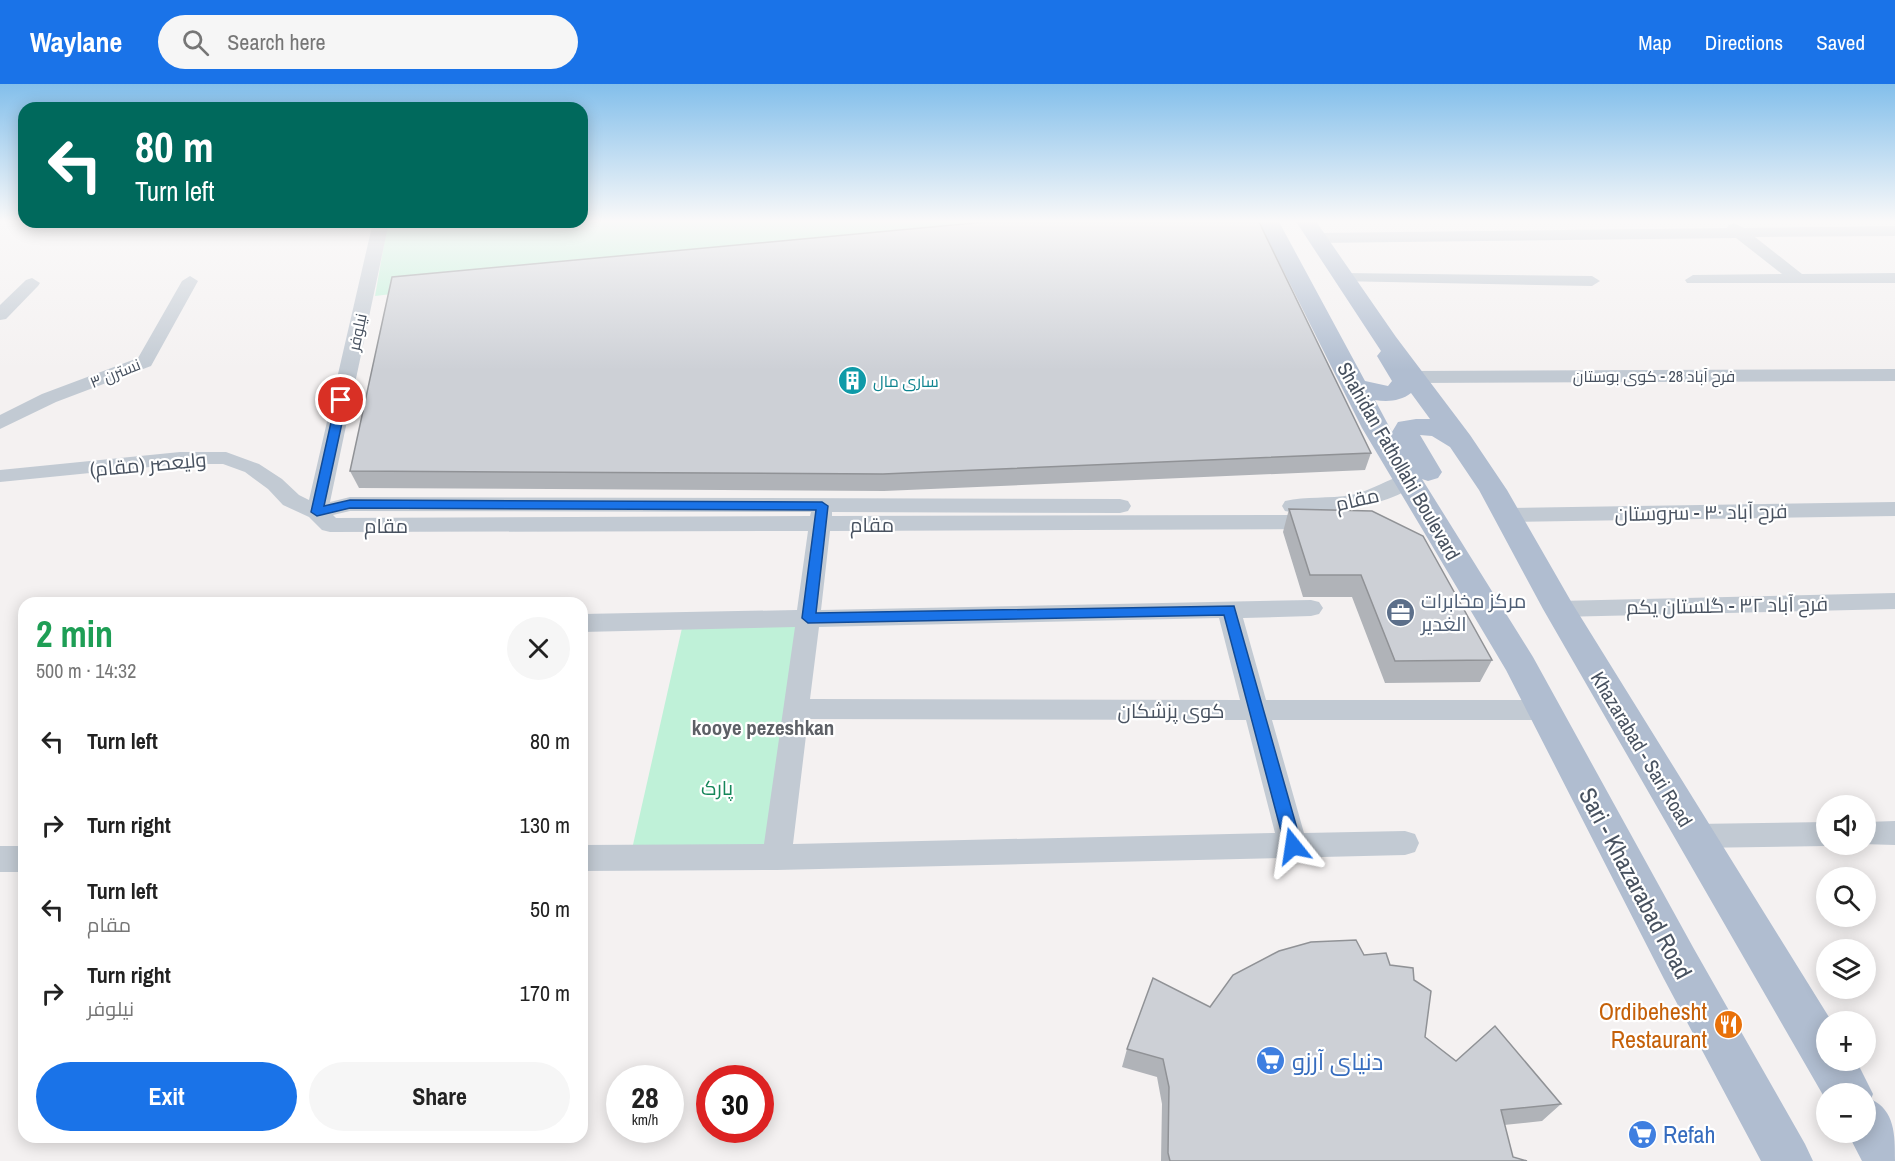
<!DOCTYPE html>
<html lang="en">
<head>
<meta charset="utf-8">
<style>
	:root { --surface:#fff; --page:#f6f6f6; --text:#222; --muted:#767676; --accent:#1a73e8 }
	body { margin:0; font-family:"Archivo Narrow",Cairo,sans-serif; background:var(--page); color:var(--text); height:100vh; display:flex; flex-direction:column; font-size:22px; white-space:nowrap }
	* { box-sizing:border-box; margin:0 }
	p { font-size:20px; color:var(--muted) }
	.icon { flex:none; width:33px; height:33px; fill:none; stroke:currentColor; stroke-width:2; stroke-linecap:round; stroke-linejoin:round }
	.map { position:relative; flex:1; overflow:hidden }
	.panel { position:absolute; left:18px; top:513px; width:570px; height:546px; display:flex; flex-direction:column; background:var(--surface); border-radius:18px; box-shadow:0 3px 15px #0003 }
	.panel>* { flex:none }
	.top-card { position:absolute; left:18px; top:18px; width:570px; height:126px; border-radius:18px; box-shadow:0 3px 15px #0003; background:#00695c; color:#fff; overflow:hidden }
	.tools { position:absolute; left:1816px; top:711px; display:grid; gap:12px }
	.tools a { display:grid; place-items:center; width:60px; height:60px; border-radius:50%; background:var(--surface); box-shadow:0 3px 15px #0003; font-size:30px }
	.speed { position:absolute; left:606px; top:981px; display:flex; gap:12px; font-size:30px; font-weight:700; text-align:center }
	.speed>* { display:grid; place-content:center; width:78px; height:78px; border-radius:50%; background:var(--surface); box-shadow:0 3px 15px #0003; line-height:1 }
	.speed small { font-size:15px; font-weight:400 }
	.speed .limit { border:9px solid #d22; background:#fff; color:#111 }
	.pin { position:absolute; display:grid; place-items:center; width:51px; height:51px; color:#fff; margin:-26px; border:3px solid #fff; border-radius:50%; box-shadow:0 2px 6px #0007 }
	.me { position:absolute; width:66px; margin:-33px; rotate:345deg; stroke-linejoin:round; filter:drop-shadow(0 0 4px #0008) }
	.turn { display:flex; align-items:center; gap:21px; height:126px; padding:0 18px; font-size:27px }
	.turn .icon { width:78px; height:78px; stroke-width:2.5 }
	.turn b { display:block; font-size:42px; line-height:51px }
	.round { display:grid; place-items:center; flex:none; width:63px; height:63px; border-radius:32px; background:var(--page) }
	.head { display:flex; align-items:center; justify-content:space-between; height:102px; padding:0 18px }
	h1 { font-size:36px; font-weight:800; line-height:45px; color:#1e9e55 }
	.cta { display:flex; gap:12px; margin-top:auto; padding:12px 18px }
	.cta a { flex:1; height:69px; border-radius:36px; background:var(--accent); color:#fff; font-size:24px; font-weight:800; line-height:69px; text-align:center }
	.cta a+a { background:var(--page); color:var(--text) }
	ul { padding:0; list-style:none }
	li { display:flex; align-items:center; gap:18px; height:84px; padding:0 18px }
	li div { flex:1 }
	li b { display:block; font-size:22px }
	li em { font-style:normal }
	header { display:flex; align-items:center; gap:36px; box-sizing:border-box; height:84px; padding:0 30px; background:var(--accent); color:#fff }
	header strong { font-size:28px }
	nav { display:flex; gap:33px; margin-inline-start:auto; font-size:21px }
	.search { width:420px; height:54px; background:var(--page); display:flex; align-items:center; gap:15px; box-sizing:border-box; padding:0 21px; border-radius:33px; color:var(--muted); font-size:22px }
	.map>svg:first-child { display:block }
	.green { fill:#bff1d8 }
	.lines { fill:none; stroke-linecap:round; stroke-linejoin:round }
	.street { fill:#c2cad3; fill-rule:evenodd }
	.primary { fill:#b0bdd0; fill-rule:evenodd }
	.wall { fill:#b0b3b8 }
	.building { fill:#cdd0d6; stroke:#909296; stroke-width:1.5 }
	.route { fill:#1a73e8; stroke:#114b97; stroke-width:1.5 }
	.labels { text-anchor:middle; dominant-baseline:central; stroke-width:4.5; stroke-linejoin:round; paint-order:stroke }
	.far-street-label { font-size:16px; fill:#485260; stroke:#fff }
	.far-culture-label { font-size:16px; fill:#0d838f; stroke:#fff; text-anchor:start }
	.street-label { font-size:20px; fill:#485260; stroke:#fff }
	.service-label { font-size:20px; fill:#4e5e75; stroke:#fff; text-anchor:start }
	.park-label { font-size:20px; fill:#148659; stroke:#fff }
	.neighbourhood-label { font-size:21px; font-weight:bold; fill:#5d6066; stroke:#fff }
	.near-street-label { font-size:24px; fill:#485260; stroke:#fff }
	.near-food-label { font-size:24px; fill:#c56008; stroke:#fff; text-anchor:end }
	.near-shop-label { font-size:24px; fill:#366cbe; stroke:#fff; text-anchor:start }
</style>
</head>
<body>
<header>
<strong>Waylane</strong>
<div class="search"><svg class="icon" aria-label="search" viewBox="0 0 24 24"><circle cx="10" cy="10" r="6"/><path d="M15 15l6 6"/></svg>Search here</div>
<nav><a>Map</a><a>Directions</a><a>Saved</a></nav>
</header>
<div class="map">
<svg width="1895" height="1077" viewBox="0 0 1895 1077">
	<rect width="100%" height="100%" fill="#f4f1f1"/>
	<g class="green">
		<path d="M582 136H1008L375 212 388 138H582Z"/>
		<path d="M807 541 777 773 630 774 682 544Z"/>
	</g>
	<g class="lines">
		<g class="street">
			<path d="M373 138H389L330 418 350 413 1120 415 1128 417 1131 422 1128 427 1120 429 832 428V432L1319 431 1327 433 1330 438 1327 443 1319 445 830 447 821 526 1311 516 1319 518 1323 524 1319 530 1311 532 1243 534 1266 616H1544L1553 619 1557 626 1553 633 1544 636H1272L1304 749 1405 747 1415 750 1419 759 1415 768 1405 771 777 786 582 787V761L764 760 795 543 582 548V530L797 526 808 447 330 448 322 446 309 433 283 421 268 405 245 388 223 380H180L0 398V386L180 368H226L259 380 282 395 299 411 309 416ZM350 427 811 428 810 432 336 434 333 431ZM1219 534 1240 616 810 615 819 543ZM808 635 1246 636 1275 749 793 760Z"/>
			<path d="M1734 139 1744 144 1895 142V152L1755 153 1802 190 1895 189V199H1687L1685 196 1693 191 1782 190 1736 154 1316 159 1308 154 1316 149 1727 144 1729 141Z"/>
			<path d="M1343 189 1592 192 1600 197 1592 202 1337 197 1335 194 1337 191Z"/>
			<path d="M190 192 198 197 151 282 56 318 0 345V331L42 310 138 274 182 197Z"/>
			<path d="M32 194 40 199 38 202 6 235 0 236V221L26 196Z"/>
			<path d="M1895 285V297L1413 299 1406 297 1404 293 1406 289 1413 287Z"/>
			<path d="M1408 389 1415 391 1418 396C1402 421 1313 434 1285 427L1282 422 1285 417C1306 412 1329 415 1351 411 1371 407 1388 395 1408 389Z"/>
			<path d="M1895 418V432L1507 438 1499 436 1496 431 1499 426 1507 424Z"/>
			<path d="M1895 509V525L1559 533 1551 531 1547 525 1551 519 1559 517Z"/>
			<path d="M1895 737V761L1861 760H1866V738Z"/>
			<path d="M1827 738V760H1832L1827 762 1694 764 1684 761 1680 752 1684 743 1694 740Z"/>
			<rect x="0" y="762" width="24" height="26"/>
		</g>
		<path class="primary" d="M1258 136H1278L1365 297 1388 302 1392 297 1377 272 1381 267 1295 136H1315L1396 253 1470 351 1507 406 1572 519 1832 938H1827V976H1856L1873 1010 1871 1015C1895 1027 1895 1050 1895 1077H1862L1847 1048H1866V1010H1827V1018L1543 525 1479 406 1450 363 1432 352 1420 351 1442 388 1438 394 1428 397 1422 395 1533 573 1694 865 1805 1060 1813 1077H1761L1664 895 1506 586 1362 344ZM1411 309 1430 335H1416L1398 338 1392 348 1375 316C1388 318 1401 317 1411 309Z"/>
	</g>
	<g class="wall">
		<path d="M1371 369 1365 386 884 407 359 404 350 387Z"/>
		<path d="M1289 425 1492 576 1480 598 1385 599 1352 513H1303L1283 448Z"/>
		<path d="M1364 871 1390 881 1414 896 1425 953 1456 977 1561 1020 1542 1037 1504 1041 1513 1073 1527 1077H1161L1162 1020 1157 993 1122 983 1127 965 1210 923Z"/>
	</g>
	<g class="building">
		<path d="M1007 136H1258L1371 369 883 390 350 387 392 193Z"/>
		<path d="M1289 425 1372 427 1423 452 1492 576 1395 577 1361 491H1310Z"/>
		<path d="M1356 856 1364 871 1386 869 1390 881 1413 884 1414 896 1431 907 1425 953 1456 977 1495 942 1561 1020 1501 1026 1513 1073 1527 1077H1170L1168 1069 1169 1003 1163 975 1127 965 1153 894 1210 923 1233 891 1279 867 1311 858Z"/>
	</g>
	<linearGradient id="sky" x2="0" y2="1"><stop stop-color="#83bfeb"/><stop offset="0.48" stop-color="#faf9f9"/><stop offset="1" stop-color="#faf9f9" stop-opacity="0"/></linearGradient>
	<rect width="1895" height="286" fill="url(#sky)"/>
	<path class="route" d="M341 313 347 316 324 422 350 416 822 418 828 422 816 529 1234 522 1302 762 1299 767 1293 769 1288 767 1285 762 1224 531 808 539 802 534 816 426 350 424 317 432 311 428 336 316Z"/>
	<defs>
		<symbol id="building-disc" viewBox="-11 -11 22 22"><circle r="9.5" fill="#0f9aa8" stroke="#fff"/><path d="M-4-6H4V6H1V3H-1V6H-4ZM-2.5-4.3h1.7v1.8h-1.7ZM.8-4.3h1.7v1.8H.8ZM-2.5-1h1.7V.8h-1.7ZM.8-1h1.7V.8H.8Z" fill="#fff"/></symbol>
		<symbol id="office-disc" viewBox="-11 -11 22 22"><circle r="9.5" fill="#5c6f8a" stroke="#fff"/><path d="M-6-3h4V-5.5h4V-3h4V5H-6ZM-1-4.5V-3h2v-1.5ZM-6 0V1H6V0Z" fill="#fff"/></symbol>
		<symbol id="restaurant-disc" viewBox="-11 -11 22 22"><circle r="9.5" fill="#e8710a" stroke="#fff"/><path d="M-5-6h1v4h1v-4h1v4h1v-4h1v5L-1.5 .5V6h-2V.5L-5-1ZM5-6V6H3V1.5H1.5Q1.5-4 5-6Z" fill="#fff"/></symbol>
		<symbol id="supermarket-disc" viewBox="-11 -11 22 22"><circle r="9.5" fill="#3f7fe0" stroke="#fff"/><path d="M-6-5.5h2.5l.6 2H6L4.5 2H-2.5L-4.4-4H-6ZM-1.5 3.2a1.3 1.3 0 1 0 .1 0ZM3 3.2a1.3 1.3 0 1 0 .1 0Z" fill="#fff"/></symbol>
	</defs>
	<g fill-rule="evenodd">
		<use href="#building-disc" x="836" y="280" width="33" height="33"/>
		<use href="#office-disc" x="1384" y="512" width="33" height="33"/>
		<use href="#restaurant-disc" x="1712" y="924" width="33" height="33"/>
		<use href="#supermarket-disc" x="1254" y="960" width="33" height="33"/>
		<use href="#supermarket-disc" x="1626" y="1034" width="33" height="33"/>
	</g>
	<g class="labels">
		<g class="far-street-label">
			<text transform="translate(357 248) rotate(-78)">نیلوفر</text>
			<text transform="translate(115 289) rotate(-22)">نسترن ۳</text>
			<text x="1654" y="292">فرح آباد 28 - کوی بوستان</text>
		</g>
		<g class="far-culture-label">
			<text x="873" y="297">ساری مال</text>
		</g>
		<g class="street-label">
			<text transform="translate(1399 377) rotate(60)">Shahidan Fathollahi Boulevard</text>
			<text transform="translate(148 380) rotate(-5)">ولیعصر (مقام)</text>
			<text transform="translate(1357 415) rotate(-13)">مقام</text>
			<text transform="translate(1701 428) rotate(-1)">فرح آباد ۳۰ - سروستان</text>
			<text x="872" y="440">مقام</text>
			<text x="386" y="441">مقام</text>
			<text transform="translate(1727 521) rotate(-1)">فرح آباد ۳۲ - گلستان یکم</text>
			<text x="1171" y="626">کوی پزشکان</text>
			<text transform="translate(1642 665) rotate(59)">Khazarabad - Sari Road</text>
		</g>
		<g class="service-label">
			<text x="1421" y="516">مرکز مخابرات<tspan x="1421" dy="23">الغدیر</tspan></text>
		</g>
		<g class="park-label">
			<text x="717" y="703">پارک</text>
		</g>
		<g class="neighbourhood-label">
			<text x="763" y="643">kooye pezeshkan</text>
		</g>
		<g class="near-street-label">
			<text transform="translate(1636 799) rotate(62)">Sari - Khazarabad Road</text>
		</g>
		<g class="near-food-label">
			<text x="1707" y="927">Ordibehesht<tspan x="1707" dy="28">Restaurant</tspan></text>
		</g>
		<g class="near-shop-label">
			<text x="1292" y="977">دنیای آرزو</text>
			<text x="1663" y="1050">Refah</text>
		</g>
	</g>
</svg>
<div class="tools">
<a><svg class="icon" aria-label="sound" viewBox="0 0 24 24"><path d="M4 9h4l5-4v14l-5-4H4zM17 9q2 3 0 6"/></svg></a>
<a><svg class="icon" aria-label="search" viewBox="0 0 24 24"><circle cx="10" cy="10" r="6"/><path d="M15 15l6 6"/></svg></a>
<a><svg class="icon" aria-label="layers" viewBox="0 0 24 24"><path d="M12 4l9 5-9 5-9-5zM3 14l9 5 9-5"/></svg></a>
<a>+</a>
<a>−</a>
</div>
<div class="speed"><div>28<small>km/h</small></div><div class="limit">30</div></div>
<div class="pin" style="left:341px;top:316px;background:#d93025"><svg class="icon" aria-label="arrive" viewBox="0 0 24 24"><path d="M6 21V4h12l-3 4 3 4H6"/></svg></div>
<svg class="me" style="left:1293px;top:762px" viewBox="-20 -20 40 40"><path d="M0-17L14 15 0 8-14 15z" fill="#1a73e8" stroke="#fff" stroke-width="4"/></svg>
<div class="top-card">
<div class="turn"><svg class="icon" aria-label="left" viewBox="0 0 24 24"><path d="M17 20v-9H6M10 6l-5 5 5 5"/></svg><div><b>80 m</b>Turn left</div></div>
</div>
<section class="panel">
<div class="head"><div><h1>2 min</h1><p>500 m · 14:32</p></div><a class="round"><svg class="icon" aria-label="close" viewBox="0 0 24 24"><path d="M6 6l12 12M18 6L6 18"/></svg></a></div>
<ul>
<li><svg class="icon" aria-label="left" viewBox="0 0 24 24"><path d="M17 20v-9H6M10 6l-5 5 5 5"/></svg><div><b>Turn left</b></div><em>80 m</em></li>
<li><svg class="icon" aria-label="right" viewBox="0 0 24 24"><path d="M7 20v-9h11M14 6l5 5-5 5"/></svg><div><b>Turn right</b></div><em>130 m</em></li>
<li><svg class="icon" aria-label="left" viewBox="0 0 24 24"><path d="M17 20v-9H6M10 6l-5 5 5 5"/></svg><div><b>Turn left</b><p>مقام</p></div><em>50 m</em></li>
<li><svg class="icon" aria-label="right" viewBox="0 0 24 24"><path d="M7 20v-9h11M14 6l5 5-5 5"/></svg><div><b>Turn right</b><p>نیلوفر</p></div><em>170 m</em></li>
</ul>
<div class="cta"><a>Exit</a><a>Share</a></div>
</section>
</div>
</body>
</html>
